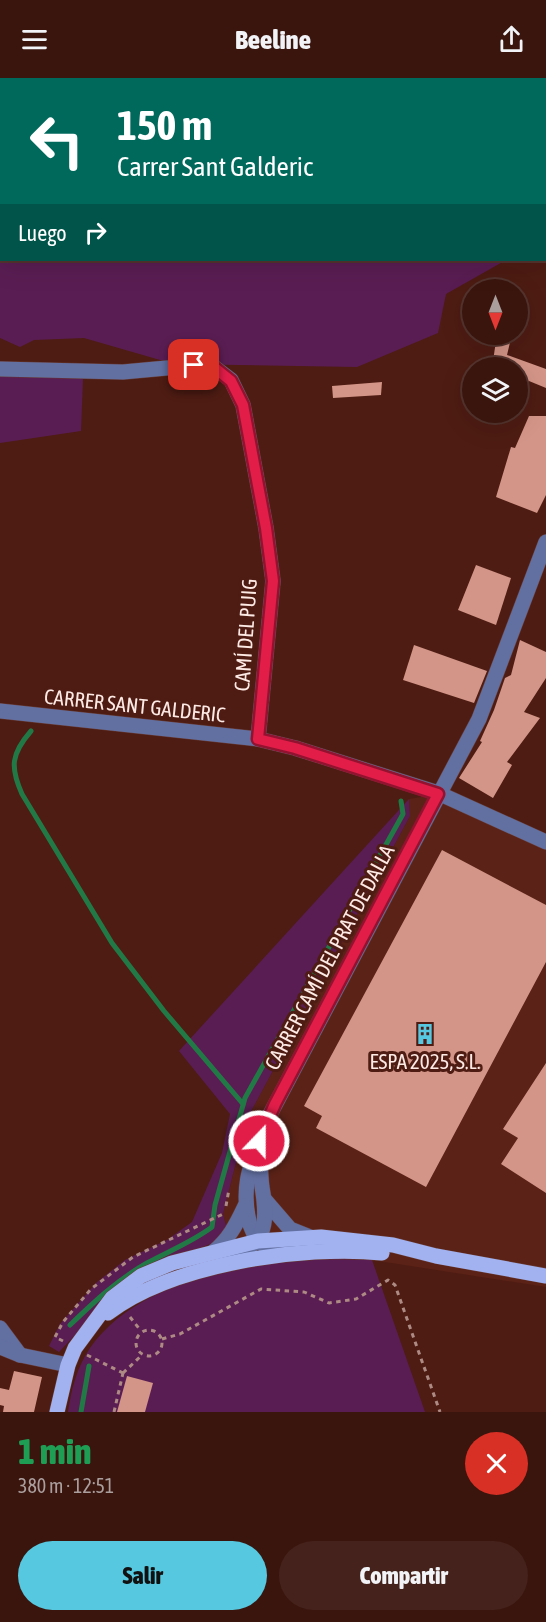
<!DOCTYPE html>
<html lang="es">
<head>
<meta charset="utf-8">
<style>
	:root { --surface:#3a150e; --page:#45221c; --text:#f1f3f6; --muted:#ab9f9e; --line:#54342e; --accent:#56c9e0 }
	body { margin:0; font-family:"Asap Condensed",sans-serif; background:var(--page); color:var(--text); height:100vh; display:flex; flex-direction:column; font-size:22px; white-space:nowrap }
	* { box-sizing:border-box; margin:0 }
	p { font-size:20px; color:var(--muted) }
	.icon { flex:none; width:33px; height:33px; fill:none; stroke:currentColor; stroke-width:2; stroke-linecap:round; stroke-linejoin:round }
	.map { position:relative; height:1334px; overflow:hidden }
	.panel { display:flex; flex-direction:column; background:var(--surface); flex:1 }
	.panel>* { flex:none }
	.guide { position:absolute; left:0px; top:0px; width:546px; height:183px; box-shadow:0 6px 24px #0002,0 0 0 2px var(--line); background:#00695c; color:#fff; overflow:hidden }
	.needle { width:39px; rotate:180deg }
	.buttons { position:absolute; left:462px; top:201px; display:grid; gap:12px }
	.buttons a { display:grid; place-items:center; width:66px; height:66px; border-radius:50%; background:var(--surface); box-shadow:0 6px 24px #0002,0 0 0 2px var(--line); font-size:30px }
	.pin { position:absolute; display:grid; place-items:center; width:51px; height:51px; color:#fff; margin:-26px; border-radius:12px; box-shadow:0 3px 9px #0006 }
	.me { position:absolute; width:66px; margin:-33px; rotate:22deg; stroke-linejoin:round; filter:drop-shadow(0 0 4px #0008) }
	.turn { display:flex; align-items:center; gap:21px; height:126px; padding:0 18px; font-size:27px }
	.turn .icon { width:78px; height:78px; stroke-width:2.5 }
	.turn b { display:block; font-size:42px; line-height:51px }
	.then { display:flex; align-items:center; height:57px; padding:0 18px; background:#0003; gap:12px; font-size:22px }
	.round { display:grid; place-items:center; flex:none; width:63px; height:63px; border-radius:32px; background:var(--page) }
	.head { display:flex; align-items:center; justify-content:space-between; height:102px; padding:0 18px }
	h1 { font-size:36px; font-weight:800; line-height:45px; color:#1e9e55 }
	.action { display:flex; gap:12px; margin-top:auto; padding:12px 18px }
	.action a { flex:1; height:69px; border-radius:36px; background:var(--accent); color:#111; font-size:24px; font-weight:800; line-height:69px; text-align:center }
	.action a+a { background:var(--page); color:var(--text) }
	header { display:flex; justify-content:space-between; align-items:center; height:78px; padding:0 18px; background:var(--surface); font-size:27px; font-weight:800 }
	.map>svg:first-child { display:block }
	.built { fill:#5b2217 }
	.green { fill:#5a1d53 }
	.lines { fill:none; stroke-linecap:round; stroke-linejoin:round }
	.stream { stroke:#217a45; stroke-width:5 }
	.building { fill:#d39587 }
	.minor-casing { stroke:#673930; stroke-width:16 }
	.major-casing { stroke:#673930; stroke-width:16 }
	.path { stroke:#ad8b84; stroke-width:3; stroke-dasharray:4.5 4.5; stroke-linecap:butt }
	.minor { stroke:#626fa1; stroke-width:15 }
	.major { stroke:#a2b2f0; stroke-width:15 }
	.route-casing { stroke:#92132f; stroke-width:15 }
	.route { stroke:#e11d48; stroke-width:10 }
	.labels { text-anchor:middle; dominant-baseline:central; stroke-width:6; stroke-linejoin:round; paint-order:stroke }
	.street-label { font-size:21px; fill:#feeae5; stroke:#4e1c13 }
	.poi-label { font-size:21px; fill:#feeae5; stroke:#4e1c13 }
</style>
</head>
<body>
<header><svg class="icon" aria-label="menu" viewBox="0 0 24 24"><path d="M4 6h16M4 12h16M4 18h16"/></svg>Beeline<svg class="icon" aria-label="share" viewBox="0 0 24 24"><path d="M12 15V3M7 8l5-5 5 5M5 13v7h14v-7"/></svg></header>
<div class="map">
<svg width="546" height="1334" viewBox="0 0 546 1334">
	<rect width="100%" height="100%" fill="#4e1c13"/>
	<path class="built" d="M451 714 546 759V1209L372 1182H302L238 1192 223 1136 247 1041 410 738 409 721Z"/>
	<g class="green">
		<path d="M296 0H546V159L544 2Z"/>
		<path d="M0 172 2 182H506L446 216 438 255 357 289 174 286 84 260 34 262 20 269 0 260Z"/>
		<path d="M0 298 83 300 81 353 0 365Z"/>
		<path d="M409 721 410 738 247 1041 223 1136 229 1159 179 1178 91 1240 59 1274 49 1268 60 1246 97 1204 125 1182 167 1162 192 1144 222 1075 230 1036 179 973Z"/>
		<path d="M335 1181 372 1182 425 1334H68C71 1312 77 1289 90 1270 139 1199 256 1183 335 1181Z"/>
	</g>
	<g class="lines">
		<g class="stream">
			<path d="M31 653C11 676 10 689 22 716L112 865 164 933 243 1026"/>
			<path d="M70 1247C94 1224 117 1202 147 1185 169 1173 192 1164 212 1149L215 1127 245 1020 403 736 401 723"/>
			<path d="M81 1334 89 1288"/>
		</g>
	</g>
	<g class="building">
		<path d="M497 256H512L507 277 546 291V310L529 303 518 317V290H492Z"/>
		<path d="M382 304 381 317 333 320 332 308Z"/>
		<path d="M529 338H546V417L537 435 496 419 511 369 515 370Z"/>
		<path d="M476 487 511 500 496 547 458 532Z"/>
		<path d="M520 562 546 574V600L524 634 540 640 507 684 512 687 493 720 459 700 482 664 480 663 494 632 505 600 511 597Z"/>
		<path d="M414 567 487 593 474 625 403 602Z"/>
		<path d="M442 772 546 827V884L426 1109 316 1050 322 1038 304 1028Z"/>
		<path d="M546 985V1115L501 1086 518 1060 503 1051Z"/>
		<path d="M14 1293 42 1299 34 1334H3L4 1328 0 1327V1310L9 1312Z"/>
		<path d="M127 1298 153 1305 145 1334H117Z"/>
	</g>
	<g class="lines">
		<defs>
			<g id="minor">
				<path d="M0 291 123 294 210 286 231 302 243 327 266 450 273 503 258 661"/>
				<path d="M0 633 258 661 295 670 438 715 546 764"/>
				<path d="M265 1122 290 1151 310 1159"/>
				<path d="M317 1169C305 1168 280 1172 271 1170 260 1168 253 1156 250 1147 239 1107 253 1081 266 1044L479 641 546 464"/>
				<path d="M213 1174C229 1161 236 1147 245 1128"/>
				<path d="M223 1180C265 1170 269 1149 262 1109 260 1095 261 1080 259 1066"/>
				<path d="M0 1250 20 1277"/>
				<path d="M0 1269 20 1277 68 1287"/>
			</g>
			<g id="major">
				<path d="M108 1235C173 1186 302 1167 382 1175"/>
				<path d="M57 1334 68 1287 75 1270 112 1220 141 1198 172 1185 258 1163 321 1159 393 1167 436 1178 546 1198"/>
			</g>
		</defs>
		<use href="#minor" class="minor-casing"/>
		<use href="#major" class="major-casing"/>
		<g class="path">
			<path d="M320 2V0"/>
			<path d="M0 65H2"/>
			<path d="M226 1128 229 1111"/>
			<path d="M130 1239 141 1253"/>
			<circle cx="149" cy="1265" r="13"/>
			<path d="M162 1261 180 1256 261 1211 304 1214 329 1225 356 1221 388 1202 395 1207 440 1334"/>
			<path d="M63 1263 55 1259 63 1244 91 1211 133 1179 223 1136"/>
			<path d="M87 1277 123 1295"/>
			<path d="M123 1295 142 1277"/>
			<path d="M114 1334 123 1295"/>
		</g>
		<use href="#minor" class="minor"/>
		<use href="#major" class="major"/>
	</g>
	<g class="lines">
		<defs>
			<path id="route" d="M194 287 210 286 231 303 243 327 266 450 273 503 258 661 295 670 438 716 275 1026 259 1063"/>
		</defs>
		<use href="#route" class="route-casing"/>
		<use href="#route" class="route"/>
	</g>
	<defs>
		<symbol id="building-bare" viewBox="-9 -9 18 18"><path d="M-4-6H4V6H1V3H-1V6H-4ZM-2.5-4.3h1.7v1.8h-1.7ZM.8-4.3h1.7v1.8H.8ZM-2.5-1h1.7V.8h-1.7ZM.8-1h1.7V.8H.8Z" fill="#56c9e0" stroke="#4e1c13" stroke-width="2.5" paint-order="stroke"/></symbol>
	</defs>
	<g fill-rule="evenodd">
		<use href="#building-bare" x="410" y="941" width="30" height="30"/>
	</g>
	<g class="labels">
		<g class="street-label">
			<text transform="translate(245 557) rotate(-86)">CAMÍ DEL PUIG</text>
			<text transform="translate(135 627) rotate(6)">CARRER SANT GALDERIC</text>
			<text transform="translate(329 879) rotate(-62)">CARRER CAMÍ DEL PRAT DE DALLA</text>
		</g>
		<g class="poi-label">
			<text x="425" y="983">ESPA 2025, S.L.</text>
		</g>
	</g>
</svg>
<div class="buttons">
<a><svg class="needle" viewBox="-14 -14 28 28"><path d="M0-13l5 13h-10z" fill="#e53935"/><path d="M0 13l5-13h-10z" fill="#ab9f9e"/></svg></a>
<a><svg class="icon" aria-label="layers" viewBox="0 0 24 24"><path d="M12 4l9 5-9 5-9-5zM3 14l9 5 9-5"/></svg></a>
</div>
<div class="pin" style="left:194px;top:287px;background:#d93025"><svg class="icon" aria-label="arrive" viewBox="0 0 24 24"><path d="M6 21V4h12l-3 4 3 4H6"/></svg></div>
<svg class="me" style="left:259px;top:1063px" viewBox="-20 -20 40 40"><circle r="17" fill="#e11d48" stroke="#fff" stroke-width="3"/><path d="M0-11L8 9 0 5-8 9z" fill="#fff"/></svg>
<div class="guide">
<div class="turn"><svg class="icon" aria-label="left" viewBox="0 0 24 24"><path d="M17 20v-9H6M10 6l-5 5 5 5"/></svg><div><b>150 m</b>Carrer Sant Galderic</div></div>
<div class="then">Luego<svg class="icon" aria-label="right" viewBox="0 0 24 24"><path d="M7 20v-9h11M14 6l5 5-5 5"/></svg></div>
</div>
</div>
<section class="panel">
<div class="head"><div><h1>1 min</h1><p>380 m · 12:51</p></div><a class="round" style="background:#d93025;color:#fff"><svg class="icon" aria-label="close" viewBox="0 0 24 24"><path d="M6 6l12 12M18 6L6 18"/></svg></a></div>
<div class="action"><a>Salir</a><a>Compartir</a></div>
</section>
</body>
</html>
